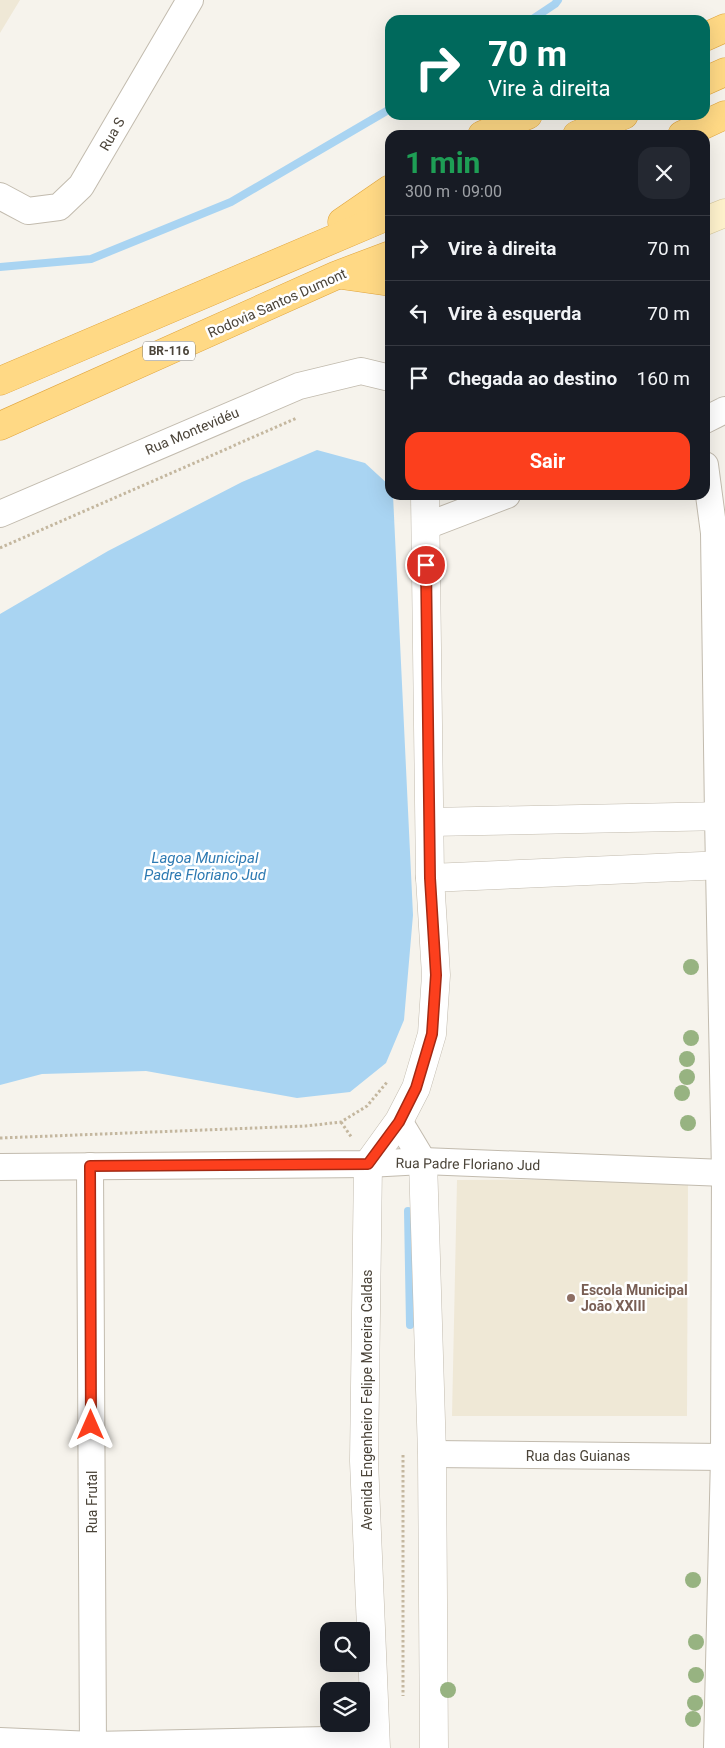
<!DOCTYPE html>
<html lang="pt">
<head>
<meta charset="utf-8">
<style>
	:root { --surface:#171b24; --page:#242831; --text:#f1f3f6; --muted:#9ea1a6; --line:#363941; --accent:#fc3f1d }
	body { margin:0; font-family:Roboto,sans-serif; background:var(--page); color:var(--text); height:100vh; display:flex; flex-direction:column; font-size:19px; white-space:nowrap }
	* { box-sizing:border-box; margin:0 }
	p { font-size:16px; color:var(--muted) }
	.icon { flex:none; width:28px; height:28px; fill:none; stroke:currentColor; stroke-width:2; stroke-linecap:round; stroke-linejoin:round }
	.map { position:relative; flex:1; overflow:hidden }
	.details { position:absolute; left:385px; top:130px; width:325px; height:370px; display:flex; flex-direction:column; background:var(--surface); border-radius:15px; box-shadow:0 5px 20px #0002 }
	.details>* { flex:none }
	.top-card { position:absolute; left:385px; top:15px; width:325px; height:105px; border-radius:15px; box-shadow:0 5px 20px #0002; background:#00695c; color:#fff; overflow:hidden }
	.tools { position:absolute; left:320px; top:1622px; display:grid; gap:10px }
	.tools a { display:grid; place-items:center; width:50px; height:50px; border-radius:10px; background:var(--surface); box-shadow:0 5px 20px #0002; font-size:25px }
	.pin { position:absolute; display:grid; place-items:center; width:42px; height:42px; color:#fff; margin:-21px; border:2px solid #fff; border-radius:50%; box-shadow:0 1px 5px #0007 }
	.me { position:absolute; width:55px; margin:-28px; rotate:0deg; stroke-linejoin:round; filter:drop-shadow(0 0 4px #0008) }
	.turn { display:flex; align-items:center; gap:18px; height:105px; padding:0 20px; font-size:22px }
	.turn .icon { width:65px; height:65px; stroke-width:2.5 }
	.turn b { display:block; font-size:35px; line-height:42px }
	.round { display:grid; place-items:center; flex:none; width:52px; height:52px; border-radius:15px; background:var(--page) }
	.headline { display:flex; align-items:center; justify-content:space-between; height:85px; padding:0 20px }
	h1 { font-size:30px; font-weight:700; line-height:38px; color:#1e9e55 }
	.primary-button { display:flex; gap:10px; margin-top:auto; padding:10px 20px }
	.primary-button a { flex:1; height:58px; border-radius:15px; background:var(--accent); color:#fff; font-size:20px; font-weight:700; line-height:58px; text-align:center }
	ul { padding:0; list-style:none }
	li { display:flex; align-items:center; gap:15px; height:65px; padding:0 20px; border-top:1px solid var(--line) }
	li div { flex:1 }
	li b { display:block; font-size:19px }
	li em { font-style:normal }
	.map>svg:first-child { display:block }
	.education { fill:#efe8d6 }
	.water { fill:#a9d4f2 }
	.lines { fill:none; stroke-linecap:round; stroke-linejoin:round }
	.stream { stroke:#a9d4f2; stroke-width:8 }
	.minor-casing { stroke:#c2bbae; stroke-width:28 }
	.tertiary-casing { stroke:#c2bbae; stroke-width:29 }
	.secondary-casing { stroke:#d6c79b; stroke-width:29 }
	.trunk-casing { stroke:#e0a43c; stroke-width:29 }
	.path { stroke:#c4b79f; stroke-width:3; stroke-dasharray:2.5 2.5; stroke-linecap:butt }
	.minor { stroke:#fff; stroke-width:26 }
	.tertiary { stroke:#fff; stroke-width:28 }
	.secondary { stroke:#fff3cd; stroke-width:28 }
	.trunk { stroke:#ffd985; stroke-width:28 }
	.tree { fill:#97b381 }
	.route-casing { stroke:#a42913; stroke-width:12 }
	.route { stroke:#fc3f1d; stroke-width:9 }
	.education-dot { fill:#8d6e63; stroke:#fff; stroke-width:2 }
	.labels { text-anchor:middle; dominant-baseline:central; stroke-width:5; stroke-linejoin:round; paint-order:stroke }
	.shield { fill:#fff; stroke:#817c74; stroke-width:1 }
	.shield-label { font-size:12px; font-weight:bold; fill:#4b4439 }
	.street-label { font-size:14px; fill:#4b4439; stroke:#fff }
	.education-label { font-size:14px; font-weight:bold; fill:#785e54; stroke:#fff; text-anchor:start }
	.water-label { font-size:15px; font-style:italic; fill:#2e7ab2; stroke:#fff }
</style>
</head>
<body>
<div class="map">
<svg width="725" height="1748" viewBox="0 0 725 1748">
	<rect width="100%" height="100%" fill="#f6f3ec"/>
	<g class="education">
		<path d="M0 0H20L0 33Z"/>
		<path d="M688 1179 687 1416H452L457 1180Z"/>
	</g>
	<path class="water" d="M317 450 365 463 390 486V495H393L413 915 404 1020 386 1063 350 1092 297 1098 146 1071 42 1074 0 1085V614L108 551 242 482Z"/>
	<g class="lines">
		<g class="stream">
			<path d="M531 20 555 4 558 0"/>
			<path d="M0 267 91 259 231 202 390 109"/>
			<path d="M408 1211 410 1325"/>
		</g>
		<defs>
			<g id="minor">
				<path d="M0 196 28 211 59 207 81 186 190 0"/>
				<path d="M705 420 725 410"/>
				<path d="M705 465 714 533 718 816 725 1173 724 1457 717 1748"/>
				<path d="M0 514 299 386 361 371 390 378"/>
				<path d="M426 526 507 495"/>
				<path d="M399 1121 423 1161"/>
				<path d="M90 1166 93 1748"/>
				<path d="M0 1167 368 1164 423 1161 725 1173"/>
				<path d="M432 1454 725 1457"/>
				<path d="M0 1741 93 1745 376 1739"/>
			</g>
			<g id="tertiary">
				<path d="M430 822 725 816"/>
				<path d="M430 878 725 865"/>
				<path d="M423 1161 432 1454 434 1748"/>
				<path d="M376 1748 364 1461 368 1164 399 1121 416 1088 432 1034 436 975 430 878 425 495"/>
			</g>
			<path id="secondary" d="M705 221 725 213"/>
			<g id="trunk">
				<path d="M705 37 725 28"/>
				<path d="M705 81 725 72"/>
				<path d="M482 135 528 115"/>
				<path d="M577 135 624 115"/>
				<path d="M682 135 725 115"/>
				<path d="M342 222 390 189"/>
				<path d="M341 275 390 282"/>
				<path d="M0 381 390 215"/>
				<path d="M0 426 337 275 390 255"/>
			</g>
		</defs>
		<use href="#minor" class="minor-casing"/>
		<use href="#tertiary" class="tertiary-casing"/>
		<use href="#secondary" class="secondary-casing"/>
		<use href="#trunk" class="trunk-casing"/>
		<g class="path">
			<path d="M0 548 297 418"/>
			<path d="M341 1122 352 1138"/>
			<path d="M0 1138 306 1126 341 1122 367 1106 388 1081"/>
			<path d="M403 1455V1696"/>
		</g>
		<use href="#minor" class="minor"/>
		<use href="#tertiary" class="tertiary"/>
		<use href="#secondary" class="secondary"/>
		<use href="#trunk" class="trunk"/>
	</g>
	<g class="tree">
		<circle cx="691" cy="967" r="8"/>
		<circle cx="691" cy="1038" r="8"/>
		<circle cx="687" cy="1059" r="8"/>
		<circle cx="687" cy="1077" r="8"/>
		<circle cx="682" cy="1093" r="8"/>
		<circle cx="688" cy="1123" r="8"/>
		<circle cx="693" cy="1580" r="8"/>
		<circle cx="696" cy="1642" r="8"/>
		<circle cx="696" cy="1675" r="8"/>
		<circle cx="448" cy="1690" r="8"/>
		<circle cx="695" cy="1703" r="8"/>
		<circle cx="693" cy="1719" r="8"/>
	</g>
	<g class="lines">
		<defs>
			<path id="route" d="M91 1425 90 1166 368 1164 399 1122 416 1088 432 1034 436 975 430 878 426 565"/>
		</defs>
		<use href="#route" class="route-casing"/>
		<use href="#route" class="route"/>
	</g>
	<circle class="education-dot" cx="571" cy="1298" r="5"/>
	<g class="labels">
		<rect class="shield" x="143" y="341.5" width="52" height="19" rx="4"/>
		<g class="shield-label">
			<text x="169" y="351">BR-116</text>
		</g>
		<g class="street-label">
			<text transform="translate(112 134) rotate(-60)">Rua S</text>
			<text transform="translate(277 303) rotate(-24)">Rodovia Santos Dumont</text>
			<text transform="translate(192 431) rotate(-23)">Rua Montevidéu</text>
			<text transform="translate(468 1164) rotate(1)">Rua Padre Floriano Jud</text>
			<text transform="translate(367 1400) rotate(-90)">Avenida Engenheiro Felipe Moreira Caldas</text>
			<text x="578" y="1456">Rua das Guianas</text>
			<text transform="translate(92 1502) rotate(-90)">Rua Frutal</text>
		</g>
		<g class="education-label">
			<text x="581" y="1290">Escola Municipal<tspan x="581" dy="16">João XXIII</tspan></text>
		</g>
		<g class="water-label">
			<text x="205" y="858">Lagoa Municipal<tspan x="205" dy="17">Padre Floriano Jud</tspan></text>
		</g>
	</g>
</svg>
<div class="tools">
<a><svg class="icon" aria-label="search" viewBox="0 0 24 24"><circle cx="10" cy="10" r="6"/><path d="M15 15l6 6"/></svg></a>
<a><svg class="icon" aria-label="layers" viewBox="0 0 24 24"><path d="M12 4l9 5-9 5-9-5zM3 14l9 5 9-5"/></svg></a>
</div>
<div class="pin" style="left:426px;top:565px;background:#d93025"><svg class="icon" aria-label="arrive" viewBox="0 0 24 24"><path d="M6 21V4h12l-3 4 3 4H6"/></svg></div>
<svg class="me" style="left:91px;top:1425px" viewBox="-20 -20 40 40"><path d="M0-17L14 15 0 8-14 15z" fill="#fc3f1d" stroke="#fff" stroke-width="4"/></svg>
<div class="top-card">
<div class="turn"><svg class="icon" aria-label="right" viewBox="0 0 24 24"><path d="M7 20v-9h11M14 6l5 5-5 5"/></svg><div><b>70 m</b>Vire à direita</div></div>
</div>
<section class="details">
<div class="headline"><div><h1>1 min</h1><p>300 m · 09:00</p></div><a class="round"><svg class="icon" aria-label="close" viewBox="0 0 24 24"><path d="M6 6l12 12M18 6L6 18"/></svg></a></div>
<ul>
<li><svg class="icon" aria-label="right" viewBox="0 0 24 24"><path d="M7 20v-9h11M14 6l5 5-5 5"/></svg><div><b>Vire à direita</b></div><em>70 m</em></li>
<li><svg class="icon" aria-label="left" viewBox="0 0 24 24"><path d="M17 20v-9H6M10 6l-5 5 5 5"/></svg><div><b>Vire à esquerda</b></div><em>70 m</em></li>
<li><svg class="icon" aria-label="arrive" viewBox="0 0 24 24"><path d="M6 21V4h12l-3 4 3 4H6"/></svg><div><b>Chegada ao destino</b></div><em>160 m</em></li>
</ul>
<div class="primary-button"><a>Sair</a></div>
</section>
</div>
</body>
</html>
